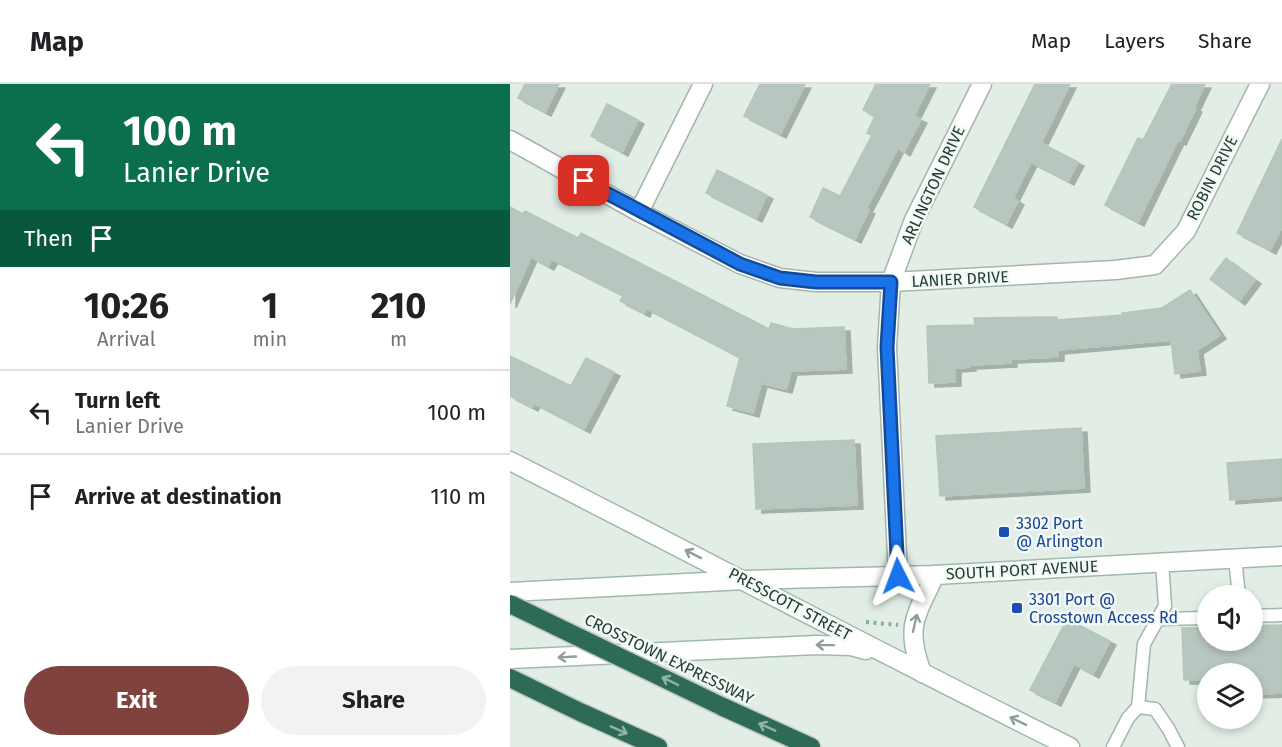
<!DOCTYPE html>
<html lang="en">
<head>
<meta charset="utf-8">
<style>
	:root { --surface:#fff; --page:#f2f2f2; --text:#202124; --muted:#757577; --line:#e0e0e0; --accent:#7f423c }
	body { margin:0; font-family:"Fira Sans",sans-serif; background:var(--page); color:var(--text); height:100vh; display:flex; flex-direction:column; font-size:22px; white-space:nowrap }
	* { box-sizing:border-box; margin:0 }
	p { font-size:20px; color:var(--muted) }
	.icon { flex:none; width:33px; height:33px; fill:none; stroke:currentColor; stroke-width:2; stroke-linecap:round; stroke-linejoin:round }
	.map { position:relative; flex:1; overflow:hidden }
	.panel { display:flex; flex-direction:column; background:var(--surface); width:510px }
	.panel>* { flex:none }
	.top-card { background:#0b6e4f; color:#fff; overflow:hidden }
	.tools { position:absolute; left:687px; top:501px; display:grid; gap:12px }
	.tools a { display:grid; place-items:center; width:66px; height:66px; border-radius:50%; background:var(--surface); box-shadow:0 3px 9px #0003; font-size:30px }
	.pin { position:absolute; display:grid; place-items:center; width:51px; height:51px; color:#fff; margin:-26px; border-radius:12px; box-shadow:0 3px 9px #0006 }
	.me { position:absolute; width:66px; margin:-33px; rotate:357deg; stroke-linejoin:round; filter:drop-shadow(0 0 4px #0008) }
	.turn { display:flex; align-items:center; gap:21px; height:126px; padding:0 24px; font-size:27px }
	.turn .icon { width:78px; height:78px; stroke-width:2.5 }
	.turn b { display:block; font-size:42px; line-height:51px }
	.then { display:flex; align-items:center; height:57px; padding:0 24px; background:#0003; gap:12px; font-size:22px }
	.eta { display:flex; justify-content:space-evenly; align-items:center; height:102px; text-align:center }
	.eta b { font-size:36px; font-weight:700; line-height:42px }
	.primary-button { display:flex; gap:12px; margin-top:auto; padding:12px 24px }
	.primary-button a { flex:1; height:69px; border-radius:36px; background:var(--accent); color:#fff; font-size:24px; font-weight:700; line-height:69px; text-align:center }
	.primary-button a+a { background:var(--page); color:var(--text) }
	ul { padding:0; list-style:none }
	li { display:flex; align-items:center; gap:18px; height:84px; padding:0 24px; border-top:2px solid var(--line) }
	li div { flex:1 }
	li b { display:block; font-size:22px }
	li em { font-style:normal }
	header { display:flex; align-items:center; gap:36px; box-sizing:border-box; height:84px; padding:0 30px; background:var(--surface); border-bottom:2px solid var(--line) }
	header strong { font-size:28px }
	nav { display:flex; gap:33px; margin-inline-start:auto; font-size:21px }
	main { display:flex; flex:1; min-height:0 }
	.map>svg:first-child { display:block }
	.building { fill:#b7c7bf; stroke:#b4c6bc; stroke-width:1.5; filter:url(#shadow) }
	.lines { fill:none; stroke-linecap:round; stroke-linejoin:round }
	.service-casing { stroke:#a5b5ad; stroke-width:15 }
	.minor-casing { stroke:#a5b5ad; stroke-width:21 }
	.secondary-casing { stroke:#a0b8ad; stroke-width:21 }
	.motorway-casing { stroke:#c1c9c6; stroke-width:21 }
	.path { stroke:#82b19c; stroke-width:4; stroke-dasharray:3 4.5; stroke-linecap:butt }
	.service { stroke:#fff; stroke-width:12 }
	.minor { stroke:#fff; stroke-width:18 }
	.secondary { stroke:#fff; stroke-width:18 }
	.motorway { stroke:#2d6b56; stroke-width:18 }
	.motorway-bridge-casing { stroke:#c1c9c6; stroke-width:21; stroke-linecap:butt }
	.motorway-bridge { stroke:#2d6b56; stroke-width:18 }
	.oneway { stroke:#909e99 }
	.oneway2 { stroke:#90b2a6 }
	.route-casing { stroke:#114b97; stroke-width:15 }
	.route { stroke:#1a73e8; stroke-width:10 }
	.transit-dot { fill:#1a4fb4; stroke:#f3f9f5; stroke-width:2 }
	.labels { text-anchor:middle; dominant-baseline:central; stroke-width:5; stroke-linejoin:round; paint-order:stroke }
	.street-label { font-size:16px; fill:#223e33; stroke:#f3f9f5 }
	.transit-label { font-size:16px; fill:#164399; stroke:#f3f9f5; text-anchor:start }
</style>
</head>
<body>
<header>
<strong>Map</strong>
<nav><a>Map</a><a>Layers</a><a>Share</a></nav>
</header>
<main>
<section class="panel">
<div class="top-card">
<div class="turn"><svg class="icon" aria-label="left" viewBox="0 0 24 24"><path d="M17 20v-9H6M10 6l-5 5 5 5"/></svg><div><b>100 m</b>Lanier Drive</div></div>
<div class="then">Then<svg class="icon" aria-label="arrive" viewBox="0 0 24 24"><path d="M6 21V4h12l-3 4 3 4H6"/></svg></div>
</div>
<div class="eta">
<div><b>10:26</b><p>Arrival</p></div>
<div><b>1</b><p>min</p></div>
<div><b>210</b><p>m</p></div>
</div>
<ul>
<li><svg class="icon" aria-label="left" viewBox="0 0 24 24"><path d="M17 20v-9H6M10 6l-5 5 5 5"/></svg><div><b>Turn left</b><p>Lanier Drive</p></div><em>100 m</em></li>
<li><svg class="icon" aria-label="arrive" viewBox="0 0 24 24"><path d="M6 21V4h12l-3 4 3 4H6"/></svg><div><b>Arrive at destination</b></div><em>110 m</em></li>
</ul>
<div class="primary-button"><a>Exit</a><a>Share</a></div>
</section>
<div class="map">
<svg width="772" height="663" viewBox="0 0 772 663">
	<defs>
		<filter id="shadow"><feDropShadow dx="6" dy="4" stdDeviation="0" flood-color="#0004"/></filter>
	</defs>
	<rect width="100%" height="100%" fill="#e2ede6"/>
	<g class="building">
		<path d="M15 0H49L35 28 8 14Z"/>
		<path d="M250 0H295L270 50 234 32Z"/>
		<path d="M366 0H420L404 32 411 35 394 68 388 64 356 125 359 126 345 155 300 133 313 104 330 112 362 51 357 49 365 32 353 26Z"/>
		<path d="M525 0H560L531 59 568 78 558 97 521 78 503 114 508 117 496 140 464 123Z"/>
		<path d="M662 0H695L684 23 686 24 670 57 668 56 628 138 595 121 628 54 633 56Z"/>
		<path d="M97 20 128 36 112 68 81 52Z"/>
		<path d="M772 55V143L760 166 727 149Z"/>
		<path d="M207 86 257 111 246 134 196 109Z"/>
		<path d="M0 123 13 130 15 127 68 154 71 149 259 245 261 239 283 245 334 243 336 285 281 287 276 305 251 299 243 329 217 322 230 273 136 224 134 229 110 217 113 211 42 175 38 182 21 173 0 220Z"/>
		<path d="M716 174 745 196 729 217 700 195Z"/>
		<path d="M680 206 710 251 687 266 690 287 665 290 661 256 548 266V273L501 275V279L460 281V283L445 284V298L419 299 417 242 465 241 464 234 547 233V236L613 231 612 229 652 224Z"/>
		<path d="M0 272 61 302 76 274 104 288 74 345 24 319 22 323 0 312Z"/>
		<path d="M571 344 574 404 430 412 426 352Z"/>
		<path d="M344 356 347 421 246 425 243 360Z"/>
		<path d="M772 375V412L720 416 717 379Z"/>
		<path d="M557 535 600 557 583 590 564 580 545 618 520 606Z"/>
		<path d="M772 541V609L742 610V590H698V596H674L672 544H698V556H742V542Z"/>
	</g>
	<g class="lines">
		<defs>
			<g id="service">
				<path d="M725 474 729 512"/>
				<path d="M742 532 772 531"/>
				<path d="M646 535 698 534"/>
				<path d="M628 623 634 560 655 522 652 478"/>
				<path d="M603 663 618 634 628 623 645 625 658 644 668 663"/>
			</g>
			<g id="minor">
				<path d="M0 56 129 128 230 180 270 194 306 198H381L605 186 645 181 676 147 750 0"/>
				<path d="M129 128 193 0"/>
				<path d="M388 492 377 263 381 198 404 136 472 0"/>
			</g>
			<g id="secondary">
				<path d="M0 377C187 472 372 570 560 663"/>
				<path d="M0 508 235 496 425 491 772 472"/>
				<path d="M0 575 306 561 341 562 356 566"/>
				<path d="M412 589C395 543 405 533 425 491"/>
			</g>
			<g id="motorway">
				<path d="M0 594 70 628 148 663"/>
				<path d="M213 623 301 663"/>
			</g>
		</defs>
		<use href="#service" class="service-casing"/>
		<use href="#minor" class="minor-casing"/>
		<use href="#secondary" class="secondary-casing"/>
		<use href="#motorway" class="motorway-casing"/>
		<path class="path" d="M356 538 388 541"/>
		<use href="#service" class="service"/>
		<use href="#minor" class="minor"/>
		<use href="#secondary" class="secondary"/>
		<use href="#motorway" class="motorway"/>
		<defs>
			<path id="motorway-bridge" d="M0 520 213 623"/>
		</defs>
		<use href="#motorway-bridge" class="motorway-bridge-casing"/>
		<use href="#motorway-bridge" class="motorway-bridge"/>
	</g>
	<defs><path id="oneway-shaft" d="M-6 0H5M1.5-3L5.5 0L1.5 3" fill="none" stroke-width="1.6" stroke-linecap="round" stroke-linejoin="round" transform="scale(1.5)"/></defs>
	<g class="oneway">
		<use href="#oneway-shaft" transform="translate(183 470) rotate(-153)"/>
		<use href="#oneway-shaft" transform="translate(405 539) rotate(-77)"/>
		<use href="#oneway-shaft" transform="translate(315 561) rotate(-179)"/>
		<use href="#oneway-shaft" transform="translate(57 573) rotate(177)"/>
		<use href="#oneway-shaft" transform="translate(508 637) rotate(-154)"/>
	</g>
	<g class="oneway2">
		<use href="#oneway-shaft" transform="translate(160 597) rotate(-154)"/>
		<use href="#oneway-shaft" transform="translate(257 643) rotate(-156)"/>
		<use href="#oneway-shaft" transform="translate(109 646) rotate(24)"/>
	</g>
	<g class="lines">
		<defs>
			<path id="route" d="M74 97 230 180 270 194 306 198H381L377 263 388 492"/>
		</defs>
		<use href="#route" class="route-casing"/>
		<use href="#route" class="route"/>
	</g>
	<g class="transit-dot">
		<rect x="488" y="442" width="12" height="12" rx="3"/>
		<rect x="501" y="518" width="12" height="12" rx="3"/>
	</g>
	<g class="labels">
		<g class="street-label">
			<text transform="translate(702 94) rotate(-63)">ROBIN DRIVE</text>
			<text transform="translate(423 101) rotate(-65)">ARLINGTON DRIVE</text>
			<text transform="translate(450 195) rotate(-3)">LANIER DRIVE</text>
			<text transform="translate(512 486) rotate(-3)">SOUTH PORT AVENUE</text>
			<text transform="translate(280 520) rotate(28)">PRESSCOTT STREET</text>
			<text transform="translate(159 575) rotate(26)">CROSSTOWN EXPRESSWAY</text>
		</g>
		<g class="transit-label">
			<text x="506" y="439">3302 Port<tspan x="506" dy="18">@ Arlington</tspan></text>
			<text x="519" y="515">3301 Port @<tspan x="519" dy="18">Crosstown Access Rd</tspan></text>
		</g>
	</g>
</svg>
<div class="tools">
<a><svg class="icon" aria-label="sound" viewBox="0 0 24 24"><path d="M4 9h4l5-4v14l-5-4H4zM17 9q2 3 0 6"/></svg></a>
<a><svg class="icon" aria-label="layers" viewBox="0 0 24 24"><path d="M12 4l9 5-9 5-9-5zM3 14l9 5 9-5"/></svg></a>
</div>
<div class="pin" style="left:74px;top:97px;background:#d93025"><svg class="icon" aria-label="arrive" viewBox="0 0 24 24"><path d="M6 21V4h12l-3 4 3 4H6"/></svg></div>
<svg class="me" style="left:388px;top:492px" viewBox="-20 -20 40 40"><path d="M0-17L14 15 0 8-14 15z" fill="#1a73e8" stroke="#fff" stroke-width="4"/></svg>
</div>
</main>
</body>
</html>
